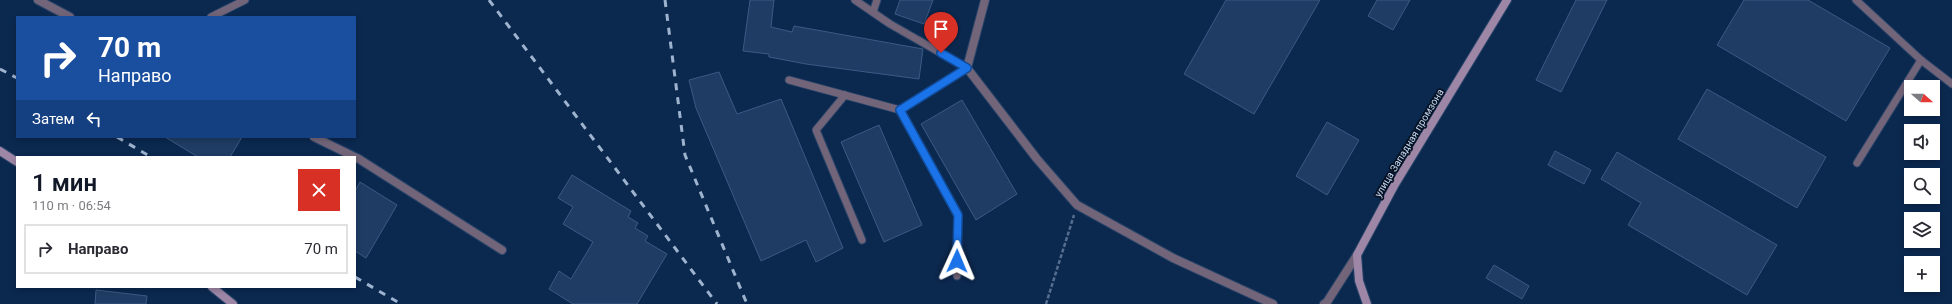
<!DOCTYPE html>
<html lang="ru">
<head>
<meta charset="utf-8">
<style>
	:root { --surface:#fff; --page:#f2f2f3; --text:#2b2b33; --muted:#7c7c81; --line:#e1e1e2; --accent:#111827 }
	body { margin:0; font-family:Roboto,sans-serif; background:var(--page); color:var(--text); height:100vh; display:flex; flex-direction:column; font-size:15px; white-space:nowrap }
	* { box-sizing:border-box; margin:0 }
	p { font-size:13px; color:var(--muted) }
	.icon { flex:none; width:22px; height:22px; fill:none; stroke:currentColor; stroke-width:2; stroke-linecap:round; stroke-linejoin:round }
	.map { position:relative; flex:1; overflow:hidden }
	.details { position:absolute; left:16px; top:156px; width:340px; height:132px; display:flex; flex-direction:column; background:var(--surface); border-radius:0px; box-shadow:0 2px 6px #0003 }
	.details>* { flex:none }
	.banner { position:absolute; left:16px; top:16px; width:340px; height:122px; border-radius:0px; box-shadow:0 2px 6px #0003; background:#1a4fa0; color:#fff; overflow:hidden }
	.needle { width:26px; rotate:111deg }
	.tools { position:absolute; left:1904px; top:80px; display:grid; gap:8px }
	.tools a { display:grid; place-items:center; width:36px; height:36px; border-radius:0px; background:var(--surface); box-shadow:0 2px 6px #0003; font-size:20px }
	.pin { position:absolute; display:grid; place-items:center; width:34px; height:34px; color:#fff; margin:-41px -17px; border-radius:50% 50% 50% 0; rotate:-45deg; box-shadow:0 0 4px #0007 }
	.pin .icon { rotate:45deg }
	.me { position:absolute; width:44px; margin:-22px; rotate:1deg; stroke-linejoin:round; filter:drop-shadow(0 0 3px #0008) }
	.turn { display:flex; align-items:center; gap:14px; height:84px; padding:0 16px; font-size:18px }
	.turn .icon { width:52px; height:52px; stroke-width:2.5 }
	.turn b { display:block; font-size:28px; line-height:34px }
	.then { display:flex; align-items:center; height:38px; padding:0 16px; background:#0003; gap:8px; font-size:15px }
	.round { display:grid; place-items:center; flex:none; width:42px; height:42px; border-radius:0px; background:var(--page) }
	.head { display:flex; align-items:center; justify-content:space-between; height:68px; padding:0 16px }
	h1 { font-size:24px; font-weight:600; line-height:30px; color:var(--accent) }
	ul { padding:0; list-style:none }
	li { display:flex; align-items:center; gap:12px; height:50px; margin:0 8px 6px; padding:0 8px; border:2px solid var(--line); border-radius:0px }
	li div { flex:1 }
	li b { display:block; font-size:15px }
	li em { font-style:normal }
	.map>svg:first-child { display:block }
	.building { fill:#1f3c64; stroke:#3b5a84 }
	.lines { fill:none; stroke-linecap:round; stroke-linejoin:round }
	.lane-casing { stroke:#294469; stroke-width:9 }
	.street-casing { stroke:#294469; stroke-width:10 }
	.secondary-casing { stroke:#294469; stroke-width:10 }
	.path { stroke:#556e8f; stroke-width:2.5; stroke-dasharray:4 2; stroke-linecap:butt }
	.lane { stroke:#736579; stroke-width:7 }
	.street { stroke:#736579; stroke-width:8 }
	.secondary { stroke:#9d86a6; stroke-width:8 }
	.rail { stroke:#9eb3ce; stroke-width:3; stroke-dasharray:7 7; stroke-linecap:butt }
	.route-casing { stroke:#114b97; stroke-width:10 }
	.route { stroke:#1a73e8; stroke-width:7 }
	.labels { text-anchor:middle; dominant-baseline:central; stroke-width:3.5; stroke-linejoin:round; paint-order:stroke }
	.street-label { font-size:10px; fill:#c6d8f1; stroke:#061223 }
</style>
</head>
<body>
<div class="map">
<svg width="1952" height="304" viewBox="0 0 1952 304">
	<rect width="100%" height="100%" fill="#0b284f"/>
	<g class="building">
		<path d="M750 0H774L771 27 792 32 794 26 923 49 919 79 806 64 769 57V54L743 51Z"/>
		<path d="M900 0H933L924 24 895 14Z"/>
		<path d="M1226 0H1320L1254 114 1184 74Z"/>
		<path d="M1377 0H1410L1393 30 1368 16Z"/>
		<path d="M1576 0H1607L1561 92 1536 80Z"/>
		<path d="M1744 0H1808L1890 48 1846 121 1717 45Z"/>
		<path d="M719 72 737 114 781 99 843 248 816 262 806 240 761 261 696 108 689 80Z"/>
		<path d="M1707 89 1826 157 1797 208 1678 139Z"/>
		<path d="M962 100 1017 194 976 220 921 124Z"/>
		<path d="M1327 122 1359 140 1327 195 1296 176Z"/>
		<path d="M879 125 922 225 884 242 841 142Z"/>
		<path d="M165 137H242L230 157H198Z"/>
		<path d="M1555 151 1591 170 1584 184 1548 165Z"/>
		<path d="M1617 152 1777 245 1747 295 1628 225 1641 203 1601 179Z"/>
		<path d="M572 175 631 211 628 217 638 223 635 228 648 236 645 241 667 254 637 304H573L549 289 559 271 571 279 593 242 563 224 573 207 558 198Z"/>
		<path d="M360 182 397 205 366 258 355 251V191Z"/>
		<path d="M1494 265 1529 286 1522 299 1486 278Z"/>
		<path d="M96 290 147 296 146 304H95Z"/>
	</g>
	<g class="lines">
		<defs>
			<g id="lane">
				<path d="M1856 0 1921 60 1952 84"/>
				<path d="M873 12 877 0"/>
				<path d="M211 17 245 0"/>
				<path d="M789 80 900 110 967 68 890 24 855 0"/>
				<path d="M845 95 816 130 862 240"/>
				<path d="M900 110 958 215 957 276"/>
				<path d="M1857 163 1921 60"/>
			</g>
			<g id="street">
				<path d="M38 0 70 17"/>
				<path d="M985 0 967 68 1037 159 1077 205 1173 258 1273 304"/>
				<path d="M314 137 359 159 502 250"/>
				<path d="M1324 304 1327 302 1357 255"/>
			</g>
			<g id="secondary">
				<path d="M0 151 17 162"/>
				<path d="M212 287 233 304"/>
				<path d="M1367 304 1359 281 1357 255 1394 186 1507 0"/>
			</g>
		</defs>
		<use href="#lane" class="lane-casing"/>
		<use href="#street" class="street-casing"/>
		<use href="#secondary" class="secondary-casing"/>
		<path class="path" d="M1046 304 1074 215"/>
		<use href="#lane" class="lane"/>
		<use href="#street" class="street"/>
		<use href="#secondary" class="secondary"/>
		<g class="rail">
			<path d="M489 0 717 304"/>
			<path d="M665 0 685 155 747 304"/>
			<path d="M0 69 17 78"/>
			<path d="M117 137 151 157"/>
			<path d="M355 277 401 304"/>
		</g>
	</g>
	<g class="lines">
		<defs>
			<path id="route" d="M941 53 967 68 900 110 958 215 957 261"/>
		</defs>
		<use href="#route" class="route-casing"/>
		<use href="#route" class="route"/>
	</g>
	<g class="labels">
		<g class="street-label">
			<text transform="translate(1409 143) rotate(-59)">улица Западная промзона</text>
		</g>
	</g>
</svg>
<div class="tools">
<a><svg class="needle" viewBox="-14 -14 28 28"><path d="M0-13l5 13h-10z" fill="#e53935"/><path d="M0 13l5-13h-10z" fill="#7c7c81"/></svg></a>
<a><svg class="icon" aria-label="sound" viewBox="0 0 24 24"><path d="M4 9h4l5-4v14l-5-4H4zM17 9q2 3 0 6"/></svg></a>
<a><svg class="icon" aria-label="search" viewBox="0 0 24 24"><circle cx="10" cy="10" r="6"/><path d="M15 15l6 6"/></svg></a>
<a><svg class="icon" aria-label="layers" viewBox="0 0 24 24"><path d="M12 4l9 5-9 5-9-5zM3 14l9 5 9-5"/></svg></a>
<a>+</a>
</div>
<div class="pin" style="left:941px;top:53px;background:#d93025"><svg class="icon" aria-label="arrive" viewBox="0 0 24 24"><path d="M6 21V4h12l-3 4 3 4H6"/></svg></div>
<svg class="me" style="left:957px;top:261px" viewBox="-20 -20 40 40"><path d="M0-17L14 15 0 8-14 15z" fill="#1a73e8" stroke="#fff" stroke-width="4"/></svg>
<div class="banner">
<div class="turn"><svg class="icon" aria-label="right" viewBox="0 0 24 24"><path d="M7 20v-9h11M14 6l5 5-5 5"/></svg><div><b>70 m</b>Направо</div></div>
<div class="then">Затем<svg class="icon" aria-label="left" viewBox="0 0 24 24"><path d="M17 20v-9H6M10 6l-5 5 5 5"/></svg></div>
</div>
<section class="details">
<div class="head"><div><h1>1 мин</h1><p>110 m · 06:54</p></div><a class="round" style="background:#d93025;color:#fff"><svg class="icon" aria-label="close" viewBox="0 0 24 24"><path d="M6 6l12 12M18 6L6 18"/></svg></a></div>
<ul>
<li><svg class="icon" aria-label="right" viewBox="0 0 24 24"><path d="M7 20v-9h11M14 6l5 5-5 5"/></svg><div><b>Направо</b></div><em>70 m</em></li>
</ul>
</section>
</div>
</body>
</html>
